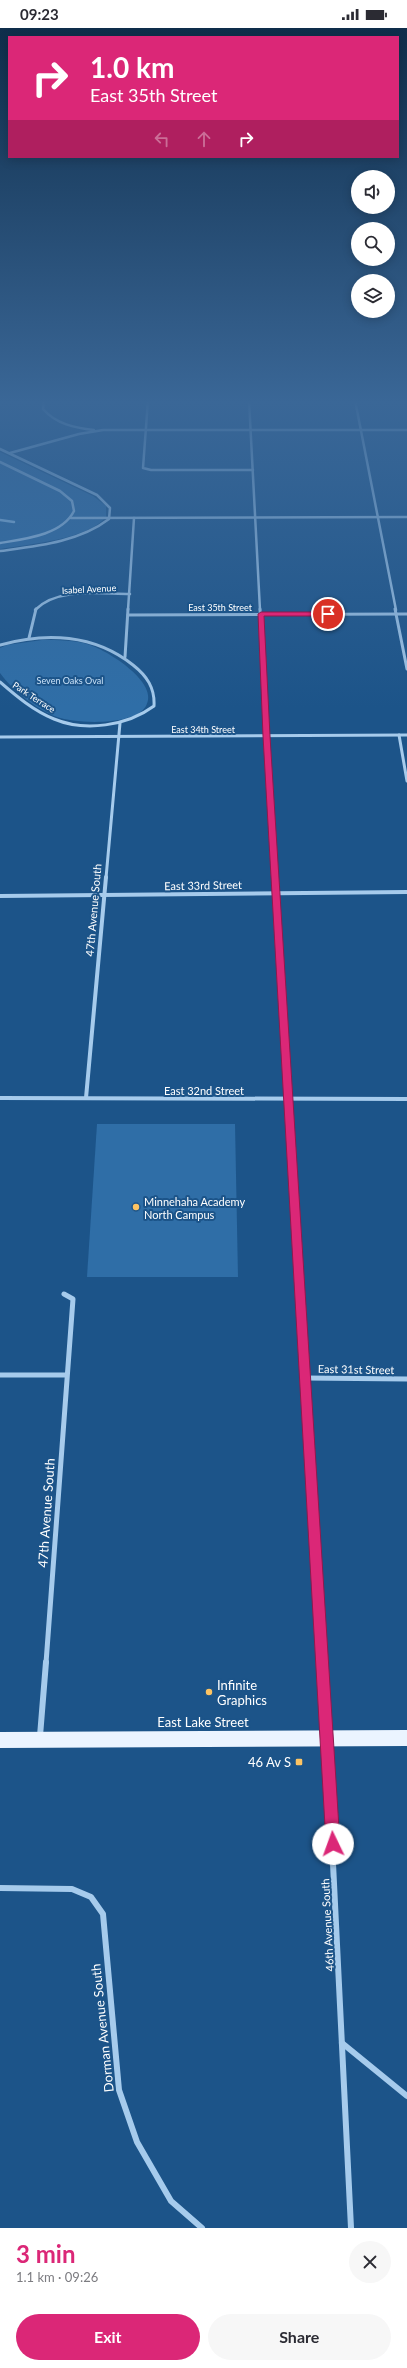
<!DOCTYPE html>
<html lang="en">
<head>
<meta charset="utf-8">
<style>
	:root { --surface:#fff; --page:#f7f7f7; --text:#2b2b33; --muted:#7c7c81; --accent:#db2777 }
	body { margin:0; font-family:Lato,sans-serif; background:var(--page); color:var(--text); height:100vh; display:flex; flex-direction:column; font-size:15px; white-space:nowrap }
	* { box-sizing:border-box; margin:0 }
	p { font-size:13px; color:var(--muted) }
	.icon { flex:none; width:22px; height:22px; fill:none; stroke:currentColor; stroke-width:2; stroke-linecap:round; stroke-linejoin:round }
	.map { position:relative; height:2200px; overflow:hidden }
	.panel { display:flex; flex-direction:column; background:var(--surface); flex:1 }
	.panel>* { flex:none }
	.top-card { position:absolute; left:8px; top:8px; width:391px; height:122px; border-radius:0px; box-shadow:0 2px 10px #0003; background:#db2777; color:#fff; overflow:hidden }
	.buttons { position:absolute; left:351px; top:142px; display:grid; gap:8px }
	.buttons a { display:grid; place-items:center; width:44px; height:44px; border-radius:50%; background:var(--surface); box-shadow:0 2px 10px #0003; font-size:20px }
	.pin { position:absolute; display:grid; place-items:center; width:34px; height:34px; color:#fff; margin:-17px; border:2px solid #fff; border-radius:50%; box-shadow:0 1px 4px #0007 }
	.me { position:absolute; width:44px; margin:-22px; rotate:357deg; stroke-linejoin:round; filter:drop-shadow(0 0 3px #0008) }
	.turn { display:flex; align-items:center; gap:14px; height:84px; padding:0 16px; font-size:18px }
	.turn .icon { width:52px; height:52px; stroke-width:2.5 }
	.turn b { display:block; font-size:28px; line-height:34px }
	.lanes { display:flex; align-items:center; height:38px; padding:0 16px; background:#0003; justify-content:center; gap:20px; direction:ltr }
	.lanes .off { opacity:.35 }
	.round { display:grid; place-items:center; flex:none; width:42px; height:42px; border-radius:21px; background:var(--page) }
	.summary { display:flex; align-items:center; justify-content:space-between; height:68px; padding:0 16px }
	h1 { font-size:24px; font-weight:700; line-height:30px; color:var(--accent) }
	.button { display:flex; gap:8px; margin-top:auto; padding:8px 16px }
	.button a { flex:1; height:46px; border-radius:24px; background:var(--accent); color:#fff; font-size:16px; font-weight:700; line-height:46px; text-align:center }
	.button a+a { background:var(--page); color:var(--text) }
	.status { display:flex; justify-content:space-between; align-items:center; height:28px; padding:0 20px; background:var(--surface); direction:ltr }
	.status svg { height:11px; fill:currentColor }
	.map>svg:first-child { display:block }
	.green { fill:#2f6ea7 }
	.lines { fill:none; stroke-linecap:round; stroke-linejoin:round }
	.stream { stroke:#99c7ee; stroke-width:2.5 }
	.minor-far4 { stroke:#a6cbec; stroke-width:2.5 }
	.minor-far3 { stroke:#a6cbec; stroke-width:3 }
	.minor-far2 { stroke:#a6cbec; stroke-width:4 }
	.minor-far1 { stroke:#a6cbec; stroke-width:5 }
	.minor { stroke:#a6cbec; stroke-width:6 }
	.primary { stroke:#ebf4ff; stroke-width:16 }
	.route { fill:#db2777; stroke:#8e194d }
	.poi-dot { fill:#fdc463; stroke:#1c5489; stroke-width:1.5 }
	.labels { text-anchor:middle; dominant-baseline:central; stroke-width:4; stroke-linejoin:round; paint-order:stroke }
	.far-street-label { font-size:9px; fill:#fff; stroke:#1c5489 }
	.far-park-label { font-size:9px; fill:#cbe3f9; stroke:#1c5489 }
	.street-label { font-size:11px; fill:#fff; stroke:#1c5489 }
	.poi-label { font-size:11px; fill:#fff; stroke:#1c5489; text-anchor:start }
	.near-street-label { font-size:13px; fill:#fff; stroke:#1c5489 }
	.near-poi-label { font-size:13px; fill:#fff; stroke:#1c5489; text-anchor:start }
</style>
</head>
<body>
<div class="status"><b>09:23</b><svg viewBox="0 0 49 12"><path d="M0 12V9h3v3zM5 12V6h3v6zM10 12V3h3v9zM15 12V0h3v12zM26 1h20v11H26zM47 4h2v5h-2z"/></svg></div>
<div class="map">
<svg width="407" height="2200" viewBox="0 0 407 2200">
	<rect width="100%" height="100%" fill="#1c5489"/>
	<g class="green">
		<path d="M0 424 93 468 106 478V489C87 512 28 516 0 521Z"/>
		<path d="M42 612C58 612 75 612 90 617 108 623 160 655 146 678 135 698 76 696 57 689 36 681 13 663 0 645V620L7 617Z"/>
		<path d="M97 1096H235L238 1249H87Z"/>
	</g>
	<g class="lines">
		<path class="stream" d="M0 492 14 494"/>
		<g class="minor-far4">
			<path d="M44 372 43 381C56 396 75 400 94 402"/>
			<path d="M148 372 143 440 151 442H253"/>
			<path d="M249 372 260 582"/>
			<path d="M355 372 396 582"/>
			<path d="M0 421 97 467 110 480 109 491C79 514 37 518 0 523"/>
			<path d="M10 425 79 406 103 402H407"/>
			<path d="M0 434 60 463 72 473 74 483C62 507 25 511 0 515"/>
			<path d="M71 490 407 489"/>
			<path d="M35 582C58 559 100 566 130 566"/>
			<path d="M128 582 134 490"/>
		</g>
		<g class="minor-far3">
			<path d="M260 581 275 850"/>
			<path d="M395 581 407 641"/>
			<path d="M128 587 407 586"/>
			<path d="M29 610 36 581"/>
			<path d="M0 617C46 604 94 606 133 637 147 648 155 660 154 678 127 698 85 704 54 691 34 683 16 668 0 654"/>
			<path d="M125 629 128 581"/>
			<path d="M399 707 407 753"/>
			<path d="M0 709 407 707"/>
			<path d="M106 850 120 695"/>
		</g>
		<g class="minor-far2">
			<path d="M275 849 296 1194"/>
			<path d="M0 868 407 864"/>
			<path d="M0 1070 407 1071"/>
			<path d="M86 1070 106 849"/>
		</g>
		<g class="minor-far1">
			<path d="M296 1193 323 1635"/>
			<path d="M0 1347H66"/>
			<path d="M306 1350 407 1351"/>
			<path d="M46 1635 73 1271 64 1266"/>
		</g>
		<g class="minor">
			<path d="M323 1634 327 1707"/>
			<path d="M40 1708 46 1634"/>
			<path d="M327 1714 351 2200"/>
			<path d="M0 1860 72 1861 91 1869 103 1886 119 2062 137 2114 171 2173 202 2200"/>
			<path d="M342 2015 407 2068"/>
		</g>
		<path class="primary" d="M0 1712 407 1710"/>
	</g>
	<linearGradient id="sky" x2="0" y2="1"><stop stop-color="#0f2e4b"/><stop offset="0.55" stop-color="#3a6797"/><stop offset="1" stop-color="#3a6797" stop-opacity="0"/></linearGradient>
	<rect width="407" height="680" fill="url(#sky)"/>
	<path class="route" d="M261 584H328L330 586 328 588H264L270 708 340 1816 338 1820 333 1822 328 1820 326 1816 263 708 258 586Z"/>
	<g class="poi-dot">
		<circle cx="136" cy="1179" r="4"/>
		<circle cx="209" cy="1664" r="4"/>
		<rect x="295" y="1730" width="8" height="8" rx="2"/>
	</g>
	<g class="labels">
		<g class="far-street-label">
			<text transform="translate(89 561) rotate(-3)">Isabel Avenue</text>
			<text x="220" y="579">East 35th Street</text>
			<text transform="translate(34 669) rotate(33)">Park Terrace</text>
			<text x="203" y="701">East 34th Street</text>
		</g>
		<g class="far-park-label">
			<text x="70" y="652">Seven Oaks Oval</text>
		</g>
		<g class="street-label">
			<text transform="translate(203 857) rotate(-1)">East 33rd Street</text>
			<text transform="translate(93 882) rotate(-85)">47th Avenue South</text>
			<text x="204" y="1062">East 32nd Street</text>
			<text transform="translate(356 1341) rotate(1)">East 31st Street</text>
			<text transform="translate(327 1897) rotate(-93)">46th Avenue South</text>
		</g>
		<g class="poi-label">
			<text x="144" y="1173">Minnehaha Academy<tspan x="144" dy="13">North Campus</tspan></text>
		</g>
		<g class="near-street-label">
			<text transform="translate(46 1485) rotate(-86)">47th Avenue South</text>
			<text x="203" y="1694">East Lake Street</text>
			<text transform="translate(102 2000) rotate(-96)">Dorman Avenue South</text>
		</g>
		<g class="near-poi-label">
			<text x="217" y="1657">Infinite<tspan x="217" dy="15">Graphics</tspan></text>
			<text x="291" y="1734" text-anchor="end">46 Av S</text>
		</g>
	</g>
</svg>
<div class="buttons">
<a><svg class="icon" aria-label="sound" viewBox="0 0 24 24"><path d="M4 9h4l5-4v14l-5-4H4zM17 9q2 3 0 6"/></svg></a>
<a><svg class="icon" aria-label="search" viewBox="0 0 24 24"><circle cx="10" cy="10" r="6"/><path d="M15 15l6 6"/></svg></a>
<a><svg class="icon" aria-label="layers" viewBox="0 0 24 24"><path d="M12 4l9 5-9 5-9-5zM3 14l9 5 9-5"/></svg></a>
</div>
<div class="pin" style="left:328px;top:586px;background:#d93025"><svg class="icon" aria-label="arrive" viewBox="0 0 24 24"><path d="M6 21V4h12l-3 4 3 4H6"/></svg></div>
<svg class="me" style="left:333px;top:1816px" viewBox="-20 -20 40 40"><circle r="19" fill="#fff"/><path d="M0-13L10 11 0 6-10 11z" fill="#db2777"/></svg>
<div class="top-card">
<div class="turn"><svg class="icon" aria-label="right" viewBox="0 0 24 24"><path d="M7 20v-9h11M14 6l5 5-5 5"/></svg><div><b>1.0 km</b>East 35th Street</div></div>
<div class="lanes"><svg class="icon off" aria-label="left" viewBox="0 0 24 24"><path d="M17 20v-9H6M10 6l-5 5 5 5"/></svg><svg class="icon off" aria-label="ahead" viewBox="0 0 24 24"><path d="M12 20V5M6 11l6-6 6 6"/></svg><svg class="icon" aria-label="right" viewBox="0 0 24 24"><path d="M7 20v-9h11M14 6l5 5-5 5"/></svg></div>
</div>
</div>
<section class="panel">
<div class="summary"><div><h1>3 min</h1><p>1.1 km · 09:26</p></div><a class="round"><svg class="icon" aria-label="close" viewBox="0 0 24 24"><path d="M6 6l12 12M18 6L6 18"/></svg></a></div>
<div class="button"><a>Exit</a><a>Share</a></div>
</section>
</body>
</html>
